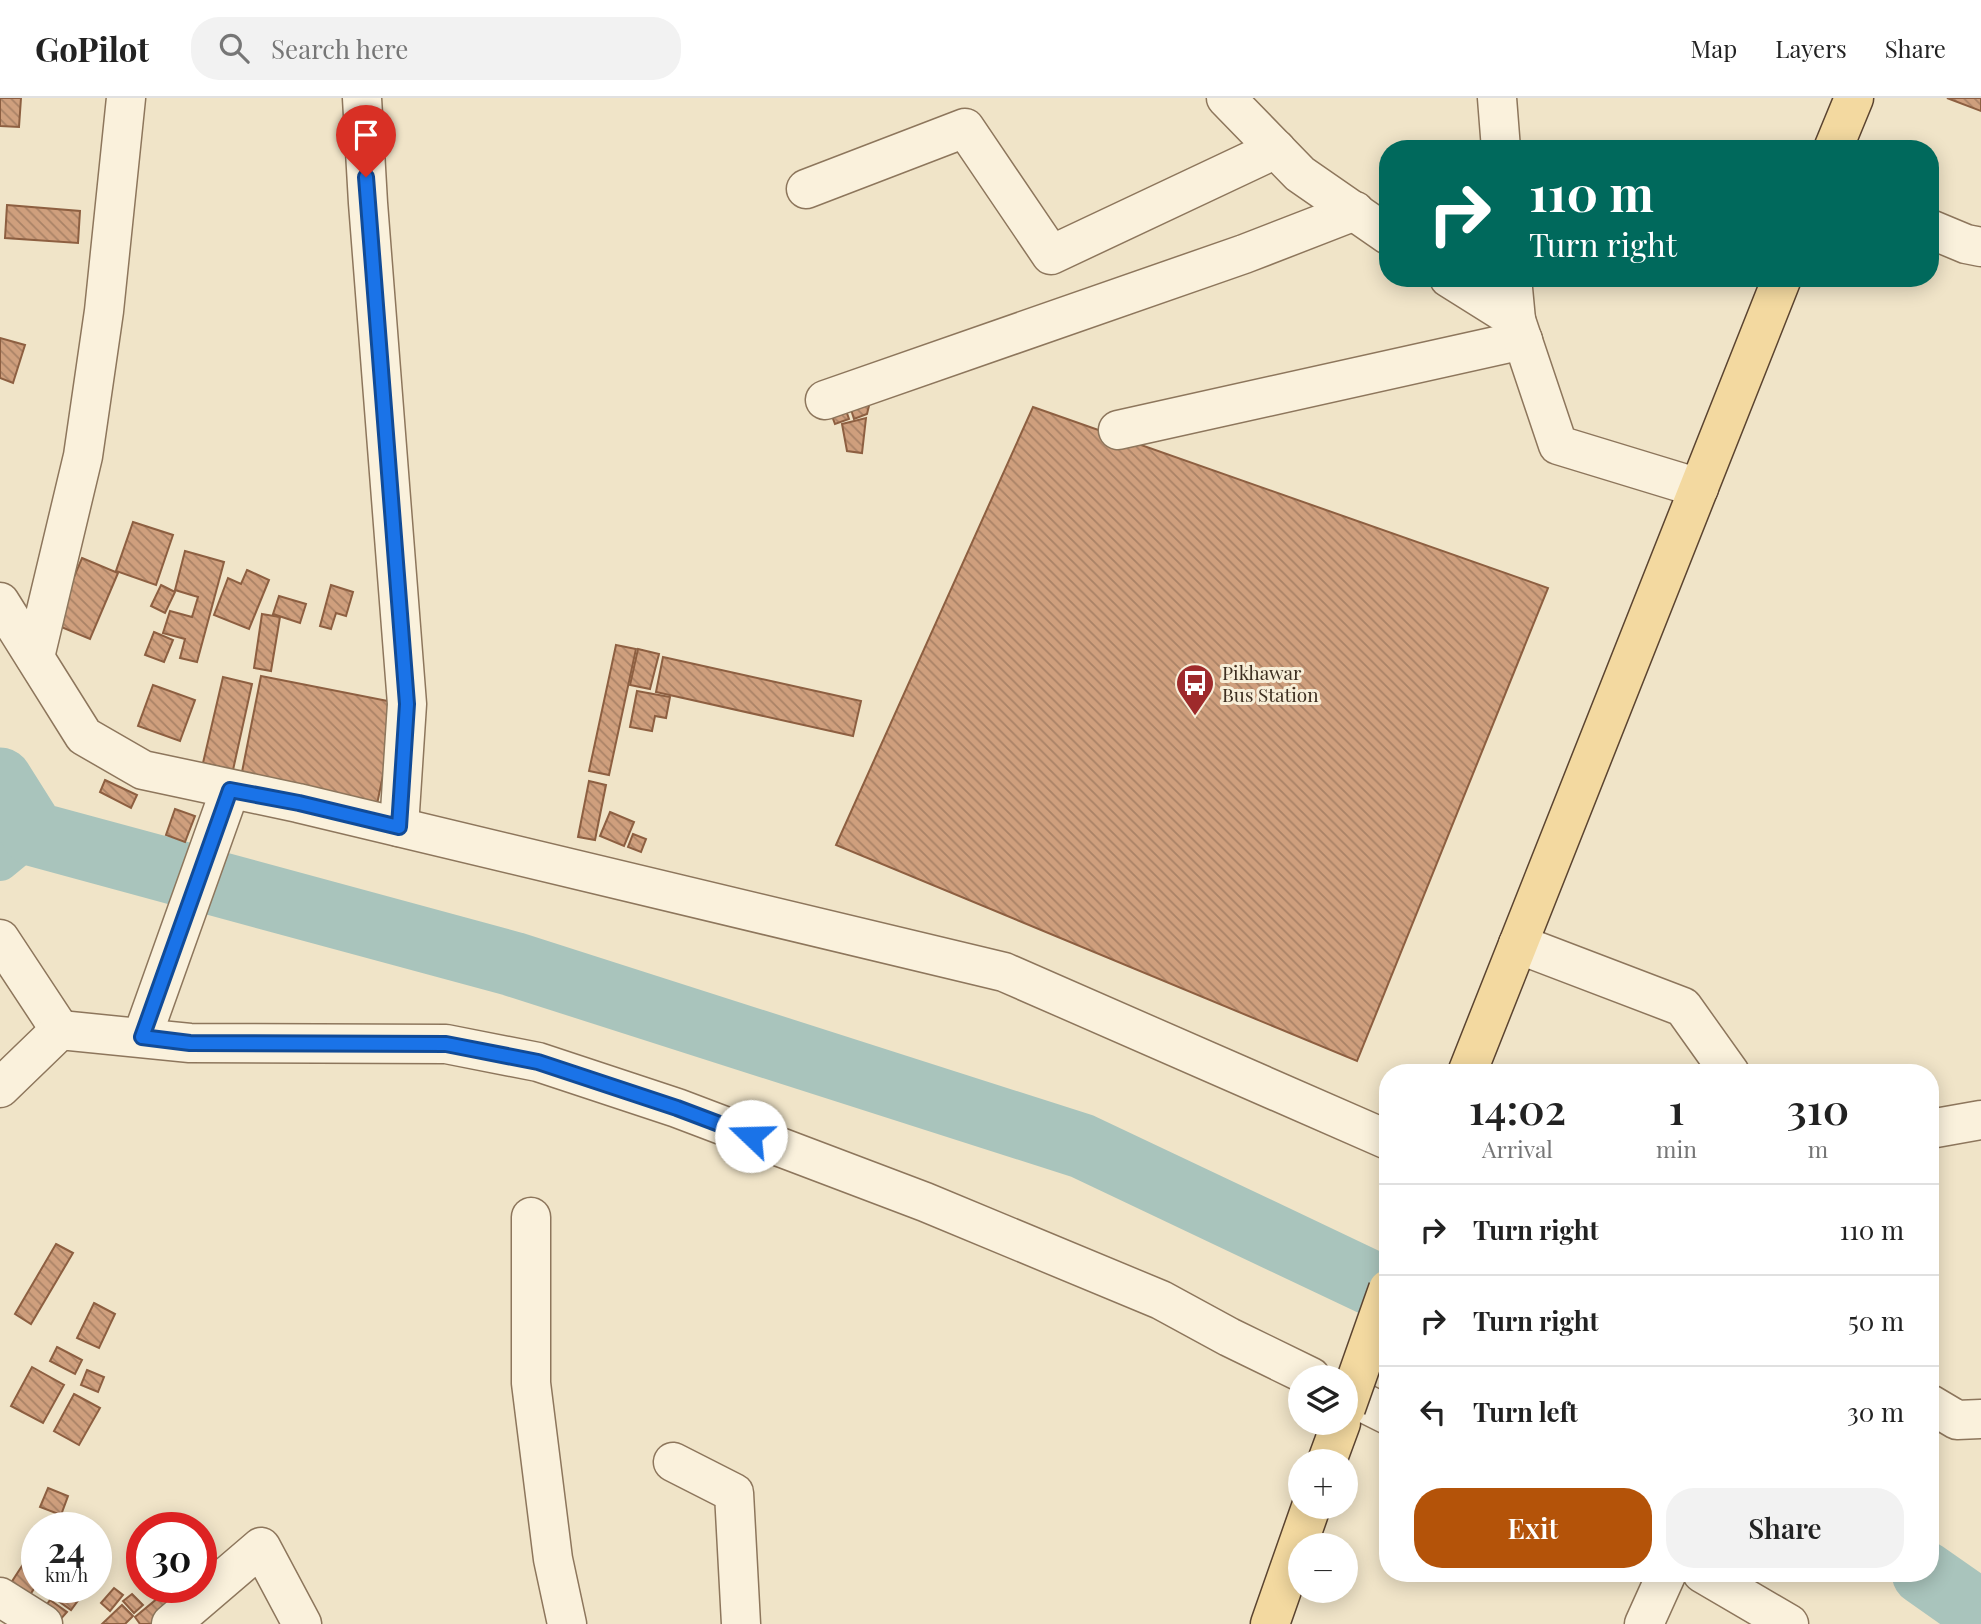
<!DOCTYPE html>
<html lang="en">
<head>
<meta charset="utf-8">
<style>
	:root { --surface:#fff; --page:#f2f2f2; --text:#222; --muted:#767676; --line:#e0e0e0; --accent:#b45309 }
	body { margin:0; font-family:"Playfair Display",serif; background:var(--page); color:var(--text); height:100vh; display:flex; flex-direction:column; font-size:26px; white-space:nowrap }
	* { box-sizing:border-box; margin:0 }
	p { font-size:23px; color:var(--muted) }
	.icon { flex:none; width:38px; height:38px; fill:none; stroke:currentColor; stroke-width:2; stroke-linecap:round; stroke-linejoin:round }
	.map { position:relative; flex:1; overflow:hidden }
	.sheet { position:absolute; left:1379px; top:966px; width:560px; height:518px; display:flex; flex-direction:column; background:var(--surface); border-radius:28px; box-shadow:0 4px 18px #0003 }
	.sheet>* { flex:none }
	.top-card { position:absolute; left:1379px; top:42px; width:560px; height:147px; border-radius:28px; box-shadow:0 4px 18px #0003; background:#00695c; color:#fff; overflow:hidden }
	.buttons { position:absolute; left:1288px; top:1267px; display:grid; gap:14px }
	.buttons a { display:grid; place-items:center; width:70px; height:70px; border-radius:50%; background:var(--surface); box-shadow:0 4px 18px #0003; font-size:35px }
	.speed { position:absolute; left:21px; top:1414px; display:flex; gap:14px; font-size:35px; font-weight:700; text-align:center }
	.speed>* { display:grid; place-content:center; width:91px; height:91px; border-radius:50%; background:var(--surface); box-shadow:0 4px 18px #0003; line-height:1 }
	.speed small { font-size:18px; font-weight:400 }
	.speed .limit { border:10px solid #d22; background:#fff; color:#111 }
	.pin { position:absolute; display:grid; place-items:center; width:60px; height:60px; color:#fff; margin:-72px -30px; border-radius:50% 50% 50% 0; rotate:-45deg; box-shadow:0 0 7px #0007 }
	.pin .icon { rotate:45deg }
	.me { position:absolute; width:77px; margin:-38px; rotate:291deg; stroke-linejoin:round; filter:drop-shadow(0 0 5px #0008) }
	.turn { display:flex; align-items:center; gap:24px; height:147px; padding:0 35px; font-size:32px }
	.turn .icon { width:91px; height:91px; stroke-width:2.5 }
	.turn b { display:block; font-size:49px; line-height:60px }
	.eta { display:flex; justify-content:space-evenly; align-items:center; height:119px; text-align:center }
	.eta b { font-size:42px; font-weight:600; line-height:49px }
	.cta { display:flex; gap:14px; margin-top:auto; padding:14px 35px }
	.cta a { flex:1; height:80px; border-radius:28px; background:var(--accent); color:#fff; font-size:28px; font-weight:600; line-height:80px; text-align:center }
	.cta a+a { background:var(--page); color:var(--text) }
	ul { padding:0; list-style:none }
	li { display:flex; align-items:center; gap:21px; height:91px; padding:0 35px; border-top:2px solid var(--line) }
	li div { flex:1 }
	li b { display:block; font-size:26px }
	li em { font-style:normal }
	header { display:flex; align-items:center; gap:42px; box-sizing:border-box; height:98px; padding:0 35px; background:var(--surface); border-bottom:2px solid var(--line) }
	header strong { font-size:33px }
	nav { display:flex; gap:38px; margin-inline-start:auto; font-size:24px }
	.search { width:490px; height:63px; background:var(--page); display:flex; align-items:center; gap:18px; box-sizing:border-box; padding:0 24px; border-radius:28px; color:var(--muted); font-size:26px }
	.map>svg:first-child { display:block }
	.lines { fill:none; stroke-linecap:round; stroke-linejoin:round }
	.canal { stroke:#a9c4bc; stroke-width:38 }
	.river { stroke:#a9c4bc; stroke-width:65 }
	.building { fill:url(#building-back-hatch); stroke:#8d5f41; stroke-width:2 }
	.minor-casing { stroke:#8d765c; stroke-width:41 }
	.tertiary-casing { stroke:#8d765c; stroke-width:41 }
	.primary-casing { stroke:#5b4430; stroke-width:41 }
	.minor { stroke:#faf1dc; stroke-width:38 }
	.tertiary { stroke:#faf1dc; stroke-width:38 }
	.primary { stroke:#f3d9a0; stroke-width:38 }
	.primary-bridge-casing { stroke:#5b4430; stroke-width:41; stroke-linecap:butt }
	.primary-bridge { stroke:#f3d9a0; stroke-width:38 }
	.route-casing { stroke:#114b97; stroke-width:18 }
	.route { stroke:#1a73e8; stroke-width:12 }
	.labels { text-anchor:middle; dominant-baseline:central; stroke-width:6; stroke-linejoin:round; paint-order:stroke }
	.poi-label { font-size:19px; fill:#3d2e20; stroke:#f7eed8; text-anchor:start }
</style>
</head>
<body>
<header>
<strong>GoPilot</strong>
<div class="search"><svg class="icon" aria-label="search" viewBox="0 0 24 24"><circle cx="10" cy="10" r="6"/><path d="M15 15l6 6"/></svg>Search here</div>
<nav><a>Map</a><a>Layers</a><a>Share</a></nav>
</header>
<div class="map">
<svg width="1981" height="1526" viewBox="0 0 1981 1526">
	<defs>
		<pattern id="building-back-hatch" width="6" height="6" patternUnits="userSpaceOnUse" patternTransform="scale(1.75)"><rect width="6" height="6" fill="#cf9f7d"/><path d="M-1 5l2 2M0 0l6 6M5-1l2 2" fill="none" stroke="#a98266"/></pattern>
	</defs>
	<rect width="100%" height="100%" fill="#f0e4c8"/>
	<g class="lines">
		<path class="canal" d="M0 764 34 736"/>
		<g class="river">
			<path d="M0 682 34 736 513 866 1082 1048 1388 1193"/>
			<path d="M1924 1475 1981 1515"/>
		</g>
	</g>
	<g class="building">
		<path d="M0 0H21L19 29 0 28Z"/>
		<path d="M1947 0H1981V13Z"/>
		<path d="M7 107 80 113 78 145 5 140Z"/>
		<path d="M0 240 25 247 13 285 0 280Z"/>
		<path d="M873 291 867 316 854 321 848 302Z"/>
		<path d="M843 304 849 321 835 326 829 310Z"/>
		<path d="M1033 309 1548 490 1357 963 836 747Z"/>
		<path d="M866 320 862 355 847 353 842 326Z"/>
		<path d="M133 424 173 437 156 487 116 473Z"/>
		<path d="M185 453 224 464 197 564 180 560 185 541 163 535 170 513 192 519 198 499 175 492Z"/>
		<path d="M82 460 118 475 90 541 54 526Z"/>
		<path d="M247 472 269 482 249 531 214 517 228 480 241 486Z"/>
		<path d="M161 487 175 494 165 515 151 508Z"/>
		<path d="M331 487 353 494 346 518 336 515 331 531 320 528Z"/>
		<path d="M279 498 306 506 300 525 273 516Z"/>
		<path d="M262 516 280 519 271 573 254 570Z"/>
		<path d="M154 534 173 542 164 564 145 557Z"/>
		<path d="M616 547 636 551 609 677 589 673Z"/>
		<path d="M638 551 659 556 650 591 630 587Z"/>
		<path d="M663 559 861 603 853 638 656 594Z"/>
		<path d="M261 578 398 605 376 711 240 684Z"/>
		<path d="M223 579 252 586 233 672 203 665Z"/>
		<path d="M153 587 195 602 180 643 138 628Z"/>
		<path d="M637 593 670 599 666 620 655 618 652 633 630 629Z"/>
		<path d="M105 682 137 697 131 710 100 694Z"/>
		<path d="M589 683 606 687 595 742 578 739Z"/>
		<path d="M175 711 195 718 185 744 166 737Z"/>
		<path d="M610 714 634 724 624 748 600 738Z"/>
		<path d="M633 736 646 741 641 754 628 749Z"/>
		<path d="M56 1146 73 1155 31 1226 15 1216Z"/>
		<path d="M94 1205 115 1216 99 1250 77 1240Z"/>
		<path d="M57 1249 82 1262 75 1276 50 1263Z"/>
		<path d="M32 1269 64 1287 43 1325 11 1308Z"/>
		<path d="M87 1272 104 1279 98 1294 81 1287Z"/>
		<path d="M74 1296 100 1310 79 1347 54 1333Z"/>
		<path d="M48 1390 68 1398 61 1417 40 1409Z"/>
		<path d="M29 1457 37 1462V1486L28 1500 9 1488Z"/>
		<path d="M61 1489H88L71 1512 54 1500Z"/>
		<path d="M114 1490 123 1497 110 1513 101 1505Z"/>
		<path d="M164 1495 178 1514 164 1526H140L135 1519Z"/>
		<path d="M132 1496 143 1507 134 1515 123 1503Z"/>
		<path d="M50 1502 67 1514 59 1523 43 1512Z"/>
		<path d="M122 1507 133 1518 125 1526H102Z"/>
	</g>
	<g class="lines">
		<defs>
			<g id="minor">
				<path d="M362 0 368 105 407 606 399 729"/>
				<path d="M1497 0 1501 51"/>
				<path d="M806 91 965 30 1051 157 1276 51"/>
				<path d="M1930 131 1966 146 1981 149"/>
				<path d="M1512 180 1516 222"/>
				<path d="M825 302 1244 156 1355 113"/>
				<path d="M1118 332 1523 242"/>
				<path d="M0 504 84 638 143 672 298 705 1004 874 1388 1042"/>
				<path d="M35 559 83 358 104 213 126 0"/>
				<path d="M0 841 60 932"/>
				<path d="M1518 846 1683 909 1730 975"/>
				<path d="M142 939 230 692"/>
				<path d="M0 990 60 932 190 945 446 946 538 964 677 1010 925 1104 1161 1202 1229 1239 1311 1279"/>
				<path d="M1930 1031 1981 1022"/>
				<path d="M531 1119V1285L553 1461 567 1526"/>
				<path d="M1346 1296 1388 1317"/>
				<path d="M1930 1306 1957 1322 1981 1321"/>
				<path d="M673 1364 734 1395 741 1526"/>
				<path d="M1702 1475 1789 1526"/>
				<path d="M0 1499 43 1526"/>
				<path d="M171 1526 261 1449 302 1526"/>
				<path d="M1644 1526 1667 1475"/>
			</g>
			<g id="tertiary">
				<path d="M1226 0 1300 76 1388 137"/>
				<path d="M1449 180 1516 222 1558 347 1699 390"/>
			</g>
			<g id="primary">
				<path d="M1833 51 1854 0"/>
				<path d="M1467 975 1782 180"/>
				<path d="M1327 1363 1341 1325"/>
				<path d="M1270 1526 1311 1409"/>
			</g>
		</defs>
		<use href="#minor" class="minor-casing"/>
		<use href="#tertiary" class="tertiary-casing"/>
		<use href="#primary" class="primary-casing"/>
		<use href="#minor" class="minor"/>
		<use href="#tertiary" class="tertiary"/>
		<use href="#primary" class="primary"/>
		<defs>
			<path id="primary-bridge" d="M1346 1310 1388 1191"/>
		</defs>
		<use href="#primary-bridge" class="primary-bridge-casing"/>
		<use href="#primary-bridge" class="primary-bridge"/>
	</g>
	<g class="lines">
		<defs>
			<path id="route" d="M366 79 407 606 399 729 299 705 230 692 142 939 190 945 446 946 538 964 677 1010 751 1038"/>
		</defs>
		<use href="#route" class="route-casing"/>
		<use href="#route" class="route"/>
	</g>
	<defs>
		<symbol id="bus-pin" viewBox="-11 -11 22 30"><path d="M0 17L-7.5 6A9.5 9.5 0 1 1 7.5 6Z" fill="#9e2a2b" stroke="#f7eed8"/><path d="M-5-6H5V4H4V6H2V4H-2V6H-4V4H-5ZM-3.5-4V0h7V-4ZM-3.5 1.2v1.5H-2V1.2ZM2 1.2v1.5H3.5V1.2Z" fill="#fff"/></symbol>
	</defs>
	<g fill-rule="evenodd">
		<use href="#bus-pin" x="1173" y="563" width="44" height="60"/>
	</g>
	<g class="labels">
		<g class="poi-label">
			<text x="1222" y="574">Pikhawar<tspan x="1222" dy="22">Bus Station</tspan></text>
		</g>
	</g>
</svg>
<div class="buttons">
<a><svg class="icon" aria-label="layers" viewBox="0 0 24 24"><path d="M12 4l9 5-9 5-9-5zM3 14l9 5 9-5"/></svg></a>
<a>+</a>
<a>−</a>
</div>
<div class="speed"><div>24<small>km/h</small></div><div class="limit">30</div></div>
<div class="pin" style="left:366px;top:79px;background:#d93025"><svg class="icon" aria-label="arrive" viewBox="0 0 24 24"><path d="M6 21V4h12l-3 4 3 4H6"/></svg></div>
<svg class="me" style="left:751px;top:1038px" viewBox="-20 -20 40 40"><circle r="19" fill="#fff"/><path d="M0-13L10 11 0 6-10 11z" fill="#1a73e8"/></svg>
<div class="top-card">
<div class="turn"><svg class="icon" aria-label="right" viewBox="0 0 24 24"><path d="M7 20v-9h11M14 6l5 5-5 5"/></svg><div><b>110 m</b>Turn right</div></div>
</div>
<section class="sheet">
<div class="eta">
<div><b>14:02</b><p>Arrival</p></div>
<div><b>1</b><p>min</p></div>
<div><b>310</b><p>m</p></div>
</div>
<ul>
<li><svg class="icon" aria-label="right" viewBox="0 0 24 24"><path d="M7 20v-9h11M14 6l5 5-5 5"/></svg><div><b>Turn right</b></div><em>110 m</em></li>
<li><svg class="icon" aria-label="right" viewBox="0 0 24 24"><path d="M7 20v-9h11M14 6l5 5-5 5"/></svg><div><b>Turn right</b></div><em>50 m</em></li>
<li><svg class="icon" aria-label="left" viewBox="0 0 24 24"><path d="M17 20v-9H6M10 6l-5 5 5 5"/></svg><div><b>Turn left</b></div><em>30 m</em></li>
</ul>
<div class="cta"><a>Exit</a><a>Share</a></div>
</section>
</div>
</body>
</html>
